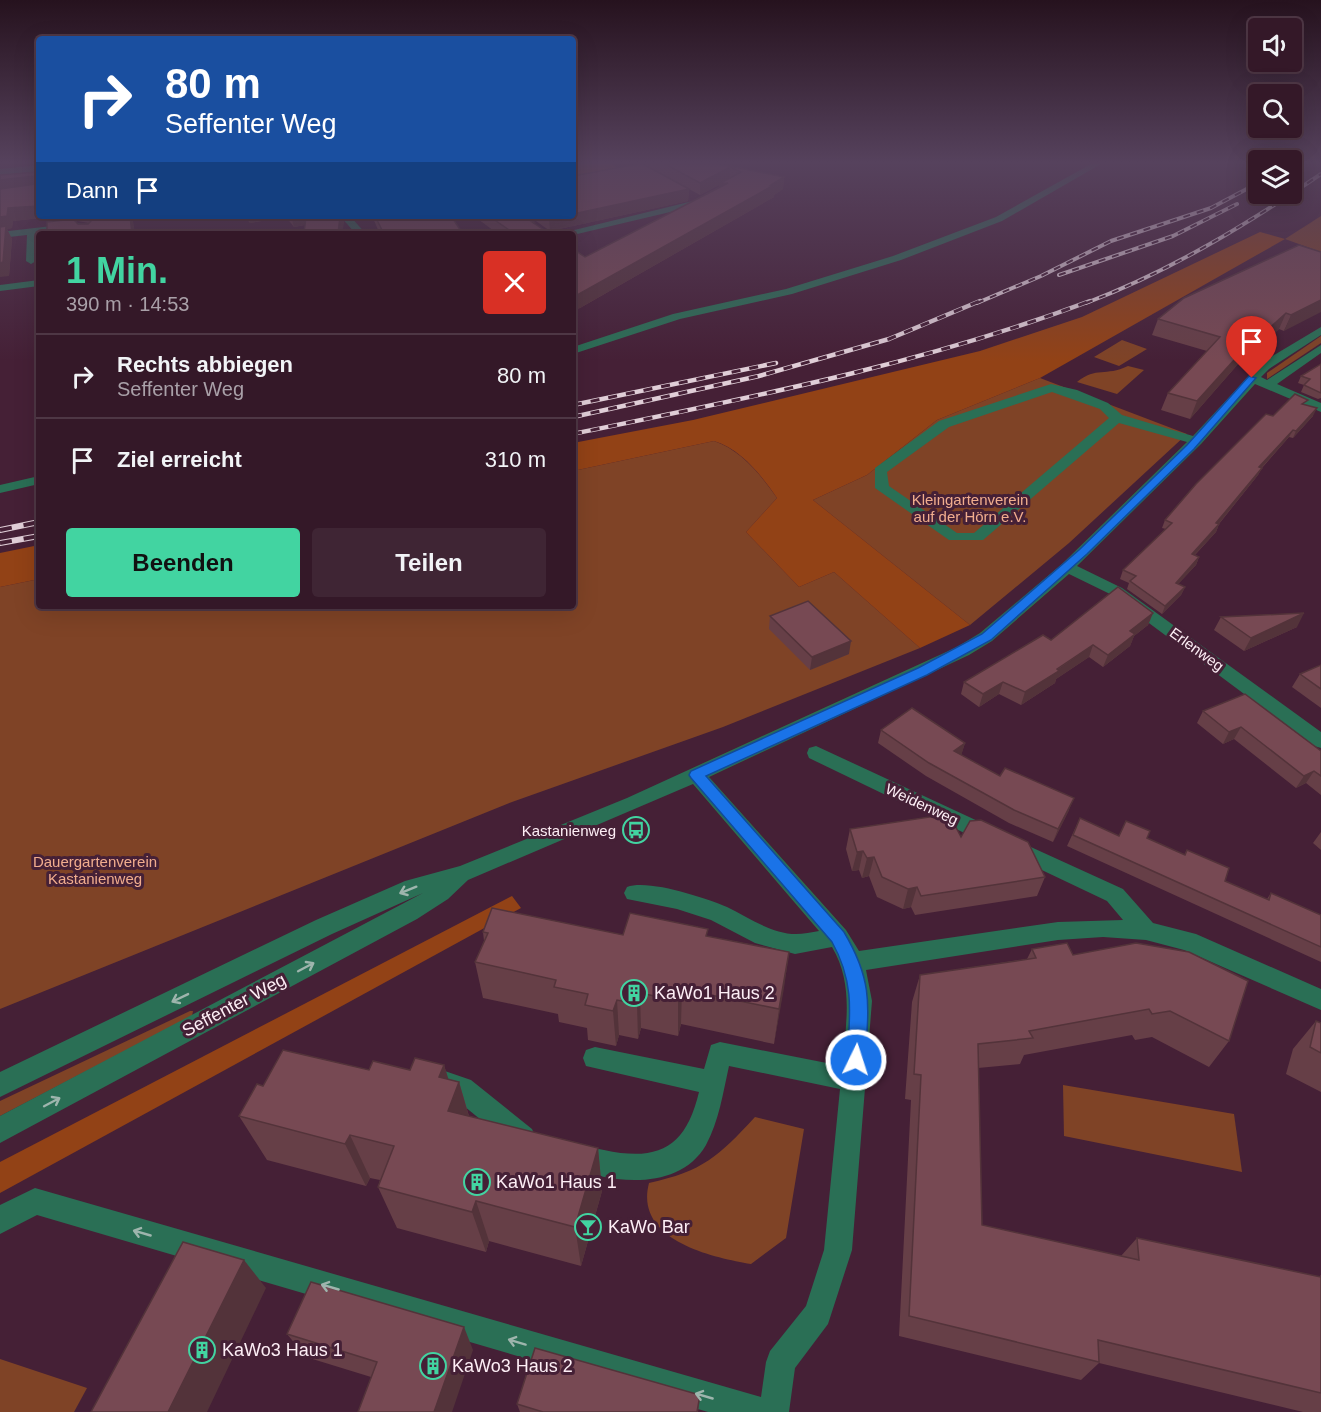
<!DOCTYPE html>
<html lang="de">
<head>
<meta charset="utf-8">
<style>
	:root { --surface:#341828; --page:#3f2534; --text:#f1f3f6; --muted:#a9a0a8; --line:#4e3745; --accent:#42d4a1 }
	body { margin:0; font-family:Helvetica,sans-serif; background:var(--page); color:var(--text); height:100vh; display:flex; flex-direction:column; font-size:22px; white-space:nowrap }
	* { box-sizing:border-box; margin:0 }
	p { font-size:20px; color:var(--muted) }
	.icon { flex:none; width:33px; height:33px; fill:none; stroke:currentColor; stroke-width:2; stroke-linecap:round; stroke-linejoin:round }
	.map { position:relative; flex:1; overflow:hidden }
	.details { position:absolute; left:36px; top:231px; width:540px; height:378px; display:flex; flex-direction:column; background:var(--surface); border-radius:6px; box-shadow:0 6px 24px #0002,0 0 0 2px var(--line) }
	.details>* { flex:none }
	.hud { position:absolute; left:36px; top:36px; width:540px; height:183px; border-radius:6px; box-shadow:0 6px 24px #0002,0 0 0 2px var(--line); background:#1a4fa0; color:#fff; overflow:hidden }
	.controls { position:absolute; left:1248px; top:18px; display:grid; gap:12px }
	.controls a { display:grid; place-items:center; width:54px; height:54px; border-radius:6px; background:var(--surface); box-shadow:0 6px 24px #0002,0 0 0 2px var(--line); font-size:30px }
	.pin { position:absolute; display:grid; place-items:center; width:51px; height:51px; color:#fff; margin:-62px -26px; border-radius:50% 50% 50% 0; rotate:-45deg; box-shadow:0 0 6px #0007 }
	.pin .icon { rotate:45deg }
	.me { position:absolute; width:66px; margin:-33px; rotate:4deg; stroke-linejoin:round; filter:drop-shadow(0 0 4px #0008) }
	.turn { display:flex; align-items:center; gap:21px; height:126px; padding:0 30px; font-size:27px }
	.turn .icon { width:78px; height:78px; stroke-width:2.5 }
	.turn b { display:block; font-size:42px; line-height:51px }
	.then { display:flex; align-items:center; height:57px; padding:0 30px; background:#0003; gap:12px; font-size:22px }
	.round { display:grid; place-items:center; flex:none; width:63px; height:63px; border-radius:6px; background:var(--page) }
	.head { display:flex; align-items:center; justify-content:space-between; height:102px; padding:0 30px }
	h1 { font-size:36px; font-weight:700; line-height:45px; color:var(--accent) }
	.primary-button { display:flex; gap:12px; margin-top:auto; padding:12px 30px }
	.primary-button a { flex:1; height:69px; border-radius:6px; background:var(--accent); color:#111; font-size:24px; font-weight:700; line-height:69px; text-align:center }
	.primary-button a+a { background:var(--page); color:var(--text) }
	ul { padding:0; list-style:none }
	li { display:flex; align-items:center; gap:18px; height:84px; padding:0 30px; border-top:2px solid var(--line) }
	li div { flex:1 }
	li b { display:block; font-size:22px }
	li em { font-style:normal }
	.map>svg:first-child { display:block }
	.green { fill:#7f4326 }
	.forest { fill:#924216 }
	.lines { fill:none; stroke-linecap:round; stroke-linejoin:round }
	.minor { fill:#2a6f55; fill-rule:evenodd }
	.rail-far2-casing { stroke:#e0ced7; stroke-width:4 }
	.rail-far1-casing { stroke:#e0ced7; stroke-width:4.5 }
	.rail-casing { stroke:#e0ced7; stroke-width:6 }
	.rail-far2 { stroke:#452036; stroke-width:2; stroke-dasharray:7; stroke-linecap:butt }
	.rail-far1 { stroke:#452036; stroke-width:3; stroke-dasharray:9; stroke-linecap:butt }
	.rail { stroke:#452036; stroke-width:4; stroke-dasharray:12; stroke-linecap:butt }
	.wall { fill:#663f47; fill-rule:evenodd }
	.shaded-wall { fill:#53333a }
	.building { fill:#774953; stroke:#53333a; stroke-width:1.5 }
	.oneway { stroke:#9eb5ad }
	.route { fill:#1a73e8; stroke:#114b97; stroke-width:1.5 }
	.labels { text-anchor:middle; dominant-baseline:central; stroke-width:6; stroke-linejoin:round; paint-order:stroke }
	.park-label { font-size:15px; fill:#f1ad8e; stroke:#452036 }
	.street-label { font-size:15px; fill:#fdeef5; stroke:#452036 }
	.poi-label { font-size:15px; fill:#fdeef5; stroke:#452036; text-anchor:end }
	.near-poi-label { font-size:18px; fill:#fdeef5; stroke:#452036; text-anchor:start }
	.near-street-label { font-size:18px; fill:#fdeef5; stroke:#452036 }
</style>
</head>
<body>
<div class="map">
<svg width="1321" height="1412" viewBox="0 0 1321 1412">
	<rect width="100%" height="100%" fill="#452036"/>
	<g class="green">
		<path d="M573 164H612L624 172 573 182Z"/>
		<path d="M1321 216V252L1285 239Z"/>
		<path d="M1321 336V343L1267 379V373Z"/>
		<path d="M1122 340 1147 349 1119 366 1094 357Z"/>
		<path d="M1128 366 1144 370 1117 394 1077 382C1097 366 1105 377 1128 366Z"/>
		<path d="M1040 378 1187 434 1069 543 970 625 813 500 867 475 937 420Z"/>
		<path d="M714 441C741 450 761 475 777 498L746 532 799 587 834 572 920 648 723 727 512 802 0 1009V587L39 579V606H573V471Z"/>
		<path d="M190 1011H193L192 1016 0 1116V1101Z"/>
		<path d="M1063 1085 1234 1114 1242 1172 1064 1136Z"/>
		<path d="M755 1117 804 1129 786 1238 751 1264C711 1257 634 1240 649 1183 703 1171 718 1157 755 1117Z"/>
		<path d="M0 1359 87 1388 74 1412H0Z"/>
	</g>
	<g class="forest">
		<path d="M1260 232 1285 239 1040 378 937 420 867 475 813 500 970 625 920 648 834 572 799 587 746 532 777 498C761 475 741 449 714 441L573 471V443L693 420 980 351 1082 317Z"/>
		<path d="M39 545V579L0 587V553Z"/>
		<path d="M512 896 521 908 0 1193V1162Z"/>
	</g>
	<g class="lines">
		<g class="minor">
			<path d="M1091 164H1101L1002 221 901 260 792 294 680 319 573 354V347L673 314 786 289 893 256 996 217Z"/>
			<path d="M39 165V171L0 175V169Z"/>
			<path d="M701 199 704 200V204L573 235 558 234Z"/>
			<path d="M340 216H350L366 234H356Z"/>
			<path d="M78 223 91 226 93 234H83V230L78 229 37 234 36 261 31 264 26 261 27 235 0 238V232Z"/>
			<path d="M39 280V286L0 291V285Z"/>
			<path d="M1321 327V335L1269 369 1261 377 1267 380 1321 345V353L1277 384 1321 403V412L1255 384 1201 444 1077 566 1122 588 1321 732V748L1314 746 1110 594 1069 574 992 641 969 655 709 777 846 930 859 951 1058 922 1123 920 1107 901 1006 853 1003 847 1006 841 1013 839 1123 889 1153 923 1196 934 1321 989V1010L1184 950 1146 940 1103 937 1058 940 866 970 872 1001 852 1250 828 1324 795 1368 789 1412H708L37 1215 0 1234V1205L35 1188 761 1397 766 1362 770 1351 806 1306 824 1250 840 1089 729 1066C723 1093 719 1121 706 1145 679 1192 610 1184 568 1166L564 1157 568 1148C580 1143 591 1148 604 1150 659 1162 686 1147 699 1092L586 1066 583 1058 586 1050 595 1047 704 1069 711 1045 720 1042 842 1066C846 1025 854 984 832 947L795 954 755 943 711 920 677 909 627 899 624 893 627 887C649 879 705 898 727 907 748 917 771 934 796 934 803 934 812 932 819 931L693 784 468 880 448 899 417 919 0 1143V1116L423 893 332 934 0 1097V1072L316 920 405 881 460 866 627 798 957 647 980 633 1062 564 1187 442 1119 423 983 540H949L875 488V468L939 421 1051 384 1077 390 1108 403 1122 415 1193 436 1261 363ZM1052 392 1100 409 1109 418 974 533H957L889 486 887 472 949 427Z"/>
			<path d="M39 476V484L0 493V485Z"/>
			<path d="M816 746 995 829 998 835 995 841 988 843 981 841 809 758 807 753 809 748Z"/>
			<path d="M439 1069 471 1080 532 1129 536 1138 532 1147 523 1151 514 1147 453 1097 430 1089 427 1081 430 1073Z"/>
		</g>
		<defs>
			<g id="rail-far2">
				<path d="M1292 168 1299 164"/>
				<path d="M1059 275 1173 236 1237 204"/>
				<path d="M977 303 1041 276 1111 241 1211 208 1258 183"/>
				<path d="M1086 303C1171 271 1247 224 1321 174"/>
			</g>
			<g id="rail-far1">
				<path d="M573 405 776 363"/>
				<path d="M573 417 759 376 889 339 980 301"/>
				<path d="M573 434C748 398 923 364 1090 301"/>
			</g>
			<g id="rail">
				<path d="M0 530 39 522"/>
				<path d="M0 543 39 536"/>
			</g>
		</defs>
		<use href="#rail-far2" class="rail-far2-casing"/>
		<use href="#rail-far1" class="rail-far1-casing"/>
		<use href="#rail" class="rail-casing"/>
		<use href="#rail-far2" class="rail-far2"/>
		<use href="#rail-far1" class="rail-far1"/>
		<use href="#rail" class="rail"/>
	</g>
	<g class="wall">
		<path d="M644 164H719L784 177 783 189 774 195V197L580 308 573 310V249L585 257 719 187V185L700 195 689 189 688 201 550 231 529 216H573L681 185Z"/>
		<path d="M0 175 39 216H132L135 234 51 221 50 217 13 221 12 228 7 229 12 239 9 276ZM76 221H78L89 223 78 224Z"/>
		<path d="M244 216H342L344 223 305 225 294 227 286 217 250 223Z"/>
		<path d="M372 216H451L463 234H380Z"/>
		<path d="M474 216H527L535 224 550 234H498Z"/>
		<path d="M1321 252 1284 331 1279 329 1248 357 1245 356 1190 419 1161 410 1168 393 1207 351 1152 335 1158 319Z"/>
		<path d="M1321 364V398L1318 399 1301 392 1304 385 1298 383 1301 376Z"/>
		<path d="M1306 405 1313 416 1293 438 1289 437 1262 468 1258 475 1219 524 1216 532 1195 555 1199 557 1196 565 1178 584 1185 587 1181 595 1162 614 1127 589 1129 583 1120 579 1123 570 1166 529 1162 528 1165 520 1273 416Z"/>
		<path d="M1153 613 1148 625 1134 636 1130 646 1103 667 1089 657 1056 679 1055 683 1021 705 999 694 979 707 961 694 964 682 1051 640Z"/>
		<path d="M770 616 849 654 810 670 769 629Z"/>
		<path d="M1221 617 1297 627 1244 651 1214 630Z"/>
		<path d="M1321 665V708L1292 687 1300 674Z"/>
		<path d="M1203 711 1321 751V795L1306 783 1296 788 1234 739 1223 744 1197 723Z"/>
		<path d="M881 730 965 743 961 755 1000 776 1069 810 1053 842 1009 823 926 776 878 743Z"/>
		<path d="M1080 818 1119 836 1147 838 1184 855 1187 850 1225 881 1267 899 1271 893 1321 915V962L1067 846Z"/>
		<path d="M850 829 961 837 1045 877 1037 896 915 915 911 907 903 909 877 897 869 876 862 878 859 870 852 871 846 849Z"/>
		<path d="M1321 832V850L1313 843Z"/>
		<path d="M483 932 707 936 789 952 774 1044 681 1024 678 1036 641 1028 638 1039 619 1035 616 1046 588 1040 587 1028 559 1022 558 1014 483 998 475 962 484 941Z"/>
		<path d="M1032 949 1073 955 1229 1041 1209 1067 1152 1037 1135 1040 1132 1035 1024 1055 1020 1064 978 1068 982 1225 1121 1256 1137 1238 1319 1277 1321 1275V1412H1303L1099 1363 1081 1380 899 1336 911 1100 905 1099 912 1002 920 975 1027 959Z"/>
		<path d="M1316 1021 1321 1023V1092L1286 1074 1293 1049Z"/>
		<path d="M444 1065 448 1079 459 1082 469 1116 598 1148 602 1191 581 1266 489 1241 486 1252 397 1228 378 1187 380 1180 370 1178 366 1186 267 1160 239 1116 263 1086 369 1070H410Z"/>
		<path d="M287 1334 473 1350 371 1377 306 1357Z"/>
		<path d="M700 1395 698 1412H520L517 1404Z"/>
	</g>
	<g class="shaded-wall">
		<path d="M730 167V179L718 197 719 185 700 195V183Z"/>
		<path d="M34 176 39 188 0 192V180Z"/>
		<path d="M784 177 783 189 774 195V197L580 308 573 310V296Z"/>
		<path d="M689 189 688 201 550 231 549 219 561 216H573V214Z"/>
		<path d="M39 206V216H76L78 221 52 224 50 217 13 221 12 228 7 229 12 239 9 276 0 277V217L8 208Z"/>
		<path d="M130 216H132L135 234H132Z"/>
		<path d="M248 216H286V217L250 223Z"/>
		<path d="M291 216H307L309 224 294 227Z"/>
		<path d="M340 216H342L344 223 342 234H338Z"/>
		<path d="M1321 300V312L1284 331 1291 315Z"/>
		<path d="M1286 313 1279 329 1248 357 1255 341Z"/>
		<path d="M1252 340 1245 356 1190 419 1197 401Z"/>
		<path d="M1317 408 1313 416 1293 438 1296 431Z"/>
		<path d="M1293 430 1289 437 1256 474 1259 467Z"/>
		<path d="M1262 468 1258 475 1213 531 1216 523Z"/>
		<path d="M1219 524 1216 532 1188 562 1192 554Z"/>
		<path d="M1199 557 1196 565 1172 591 1176 583Z"/>
		<path d="M1185 587 1181 595 1162 614 1165 606Z"/>
		<path d="M1153 613 1148 625 1134 636 1130 646 1103 667 1108 655 1130 631Z"/>
		<path d="M1304 613 1297 627 1244 651 1251 638Z"/>
		<path d="M851 641 849 654 810 670 812 657Z"/>
		<path d="M1093 645 1089 657 1056 679 1055 683 1021 705 1025 692Z"/>
		<path d="M1003 682 999 694 979 707 983 694Z"/>
		<path d="M1241 727 1234 739 1223 744 1229 732Z"/>
		<path d="M965 743 961 756 954 751Z"/>
		<path d="M1314 771 1306 783 1296 788 1304 776Z"/>
		<path d="M1074 798 1069 810 1053 842 1058 829Z"/>
		<path d="M863 851 859 870 852 871 857 852Z"/>
		<path d="M874 857 869 876 862 878 867 858Z"/>
		<path d="M917 887 911 907 903 909 908 889Z"/>
		<path d="M789 952 784 988 774 1044 779 1009Z"/>
		<path d="M682 989 681 1024 678 1036V1001Z"/>
		<path d="M640 993 641 1028 638 1039 637 1004Z"/>
		<path d="M617 1000 619 1035 616 1046 613 1011Z"/>
		<path d="M444 1065 454 1097 459 1082 472 1127 448 1111 439 1077Z"/>
		<path d="M350 1135 370 1178 366 1186 345 1144Z"/>
		<path d="M598 1148 602 1191 581 1266 575 1227Z"/>
		<path d="M476 1201 489 1241 486 1252 472 1212Z"/>
		<path d="M244 1260 266 1288 207 1412H168Z"/>
		<path d="M464 1327 473 1350 452 1412H434Z"/>
	</g>
	<g class="building">
		<path d="M638 164H643L689 189 573 214V176Z"/>
		<path d="M665 164H719L784 177 771 185H774L579 294 573 296V249L585 257 728 183 719 184 741 172 730 167 700 183Z"/>
		<path d="M39 172V206L8 208 7 216 0 217V189L37 184 34 176 0 180V175Z"/>
		<path d="M89 216H130L132 234H47V222L73 219 78 224H88L91 221Z"/>
		<path d="M306 216H340L338 234H304Z"/>
		<path d="M375 216H451L463 234H384Z"/>
		<path d="M489 216H527L534 222H532L550 234H515Z"/>
		<path d="M545 216H561L549 219Z"/>
		<path d="M6 226 3 262 0 263V227Z"/>
		<path d="M1299 245 1321 252V300L1291 315 1286 313 1255 341 1252 340 1197 401 1168 393 1220 337 1158 319 1184 298Z"/>
		<path d="M1321 364V393L1304 385 1310 379 1301 376Z"/>
		<path d="M1295 394 1308 400 1302 404 1317 408 1296 431 1293 430 1259 467 1262 468 1216 523 1219 524 1192 554 1199 557 1176 583 1185 587 1165 606 1130 581 1136 576 1123 570 1172 523 1165 520 1196 484 1266 414 1273 416Z"/>
		<path d="M1118 587 1153 613 1130 631 1135 634 1108 655 1093 645 1057 669 1059 671 1025 692 1003 682 983 694 964 682 1043 635 1051 640Z"/>
		<path d="M808 601 851 641 812 657 770 616Z"/>
		<path d="M1304 613 1251 638 1221 617Z"/>
		<path d="M1321 665V689L1300 674Z"/>
		<path d="M1245 694 1321 751V776L1314 771 1304 776 1241 727 1229 732 1203 711Z"/>
		<path d="M912 708 965 743 954 751 1000 776 1005 768 1074 798 1058 829 1014 810 929 763 881 730Z"/>
		<path d="M949 814 961 837 970 821 981 820 1028 842 1045 877 921 896 917 887 908 889 882 877 874 857 867 858 863 851 857 852 850 829Z"/>
		<path d="M1080 818 1119 836 1126 821 1150 831 1147 838 1185 855 1187 850 1229 868 1225 881 1269 900 1271 893 1321 915V947L1073 835Z"/>
		<path d="M492 908 623 935 630 913 708 929 706 936 789 952 779 1009 682 989 678 1001 640 993 637 1004 617 1000 613 1011 585 1005 588 994 554 987 556 980 475 962 488 933 483 932Z"/>
		<path d="M1067 943 1073 955 1136 943 1189 952 1248 981 1229 1041 1170 1011 1152 1014 1149 1009 1029 1031 1033 1038 978 1044 982 1225 1139 1260 1137 1238 1321 1277V1393L1098 1340 1099 1362 909 1316 921 1075 914 1074 920 975 1036 958 1032 949Z"/>
		<path d="M1316 1021 1321 1023V1053L1310 1047Z"/>
		<path d="M283 1050 369 1070 373 1061 410 1070 415 1058 444 1065 439 1077 459 1082 448 1111 598 1148 575 1227 476 1201 472 1212 378 1187 394 1146 350 1135 345 1144 239 1116 257 1084 263 1086Z"/>
		<path d="M183 1242 244 1260 168 1412H91Z"/>
		<path d="M311 1282 464 1327 434 1412H358L377 1362 287 1334Z"/>
		<path d="M535 1348 700 1395 697 1412H543L517 1404Z"/>
	</g>
	<defs><path id="oneway-shaft" d="M-6 0H5M1.5-3L5.5 0L1.5 3" fill="none" stroke-width="1.6" stroke-linecap="round" stroke-linejoin="round" transform="scale(1.5)"/></defs>
	<g class="oneway">
		<use href="#oneway-shaft" transform="translate(408 890) rotate(158)"/>
		<use href="#oneway-shaft" transform="translate(306 967) rotate(-28)"/>
		<use href="#oneway-shaft" transform="translate(180 998) rotate(154)"/>
		<use href="#oneway-shaft" transform="translate(52 1102) rotate(-28)"/>
		<use href="#oneway-shaft" transform="translate(142 1233) rotate(-164)"/>
		<use href="#oneway-shaft" transform="translate(330 1287) rotate(-164)"/>
		<use href="#oneway-shaft" transform="translate(517 1342) rotate(-163)"/>
		<use href="#oneway-shaft" transform="translate(704 1396) rotate(-164)"/>
	</g>
	<linearGradient id="sky" x2="0" y2="1"><stop stop-color="#26121e"/><stop offset="0.45" stop-color="#56425d"/><stop offset="1" stop-color="#56425d" stop-opacity="0"/></linearGradient>
	<rect width="1321" height="361" fill="url(#sky)"/>
	<path class="route" d="M1249 376 1256 378 1194 449 1087 554 991 640 927 675 706 776 844 932C873 981 869 1005 865 1060L863 1066 856 1069 850 1066 847 1060C850 1015 855 983 832 942L691 778 689 775 691 771 918 668 982 634 1079 550 1187 445Z"/>
	<defs>
		<symbol id="bus-ring" viewBox="-11 -11 22 22"><circle r="9.5" fill="#452036" stroke="#42d4a1" stroke-width="1.5"/><path d="M-5-6H5V4H4V6H2V4H-2V6H-4V4H-5ZM-3.5-4V0h7V-4ZM-3.5 1.2v1.5H-2V1.2ZM2 1.2v1.5H3.5V1.2Z" fill="#42d4a1"/></symbol>
		<symbol id="building-ring" viewBox="-11 -11 22 22"><circle r="9.5" fill="#452036" stroke="#42d4a1" stroke-width="1.5"/><path d="M-4-6H4V6H1V3H-1V6H-4ZM-2.5-4.3h1.7v1.8h-1.7ZM.8-4.3h1.7v1.8H.8ZM-2.5-1h1.7V.8h-1.7ZM.8-1h1.7V.8H.8Z" fill="#42d4a1"/></symbol>
		<symbol id="bar-ring" viewBox="-11 -11 22 22"><circle r="9.5" fill="#452036" stroke="#42d4a1" stroke-width="1.5"/><path d="M-6-5H6L.8 .8V4.5H3.5V6h-7V4.5H-.8V.8Z" fill="#42d4a1"/></symbol>
	</defs>
	<g fill-rule="evenodd">
		<use href="#bus-ring" x="621" y="815" width="30" height="30"/>
		<use href="#building-ring" x="619" y="978" width="30" height="30"/>
		<use href="#building-ring" x="462" y="1167" width="30" height="30"/>
		<use href="#bar-ring" x="573" y="1212" width="30" height="30"/>
		<use href="#building-ring" x="187" y="1335" width="30" height="30"/>
		<use href="#building-ring" x="418" y="1351" width="30" height="30"/>
	</g>
	<g class="labels">
		<g class="park-label">
			<text x="970" y="499">Kleingartenverein<tspan x="970" dy="17">auf der Hörn e.V.</tspan></text>
			<text x="95" y="861">Dauergartenverein<tspan x="95" dy="17">Kastanienweg</tspan></text>
		</g>
		<g class="street-label">
			<text transform="translate(1197 649) rotate(36)">Erlenweg</text>
			<text transform="translate(922 804) rotate(25)">Weidenweg</text>
		</g>
		<g class="poi-label">
			<text x="616" y="830">Kastanienweg</text>
		</g>
		<g class="near-poi-label">
			<text x="654" y="993">KaWo1 Haus 2</text>
			<text x="496" y="1182">KaWo1 Haus 1</text>
			<text x="608" y="1227">KaWo Bar</text>
			<text x="222" y="1350">KaWo3 Haus 1</text>
			<text x="452" y="1366">KaWo3 Haus 2</text>
		</g>
		<g class="near-street-label">
			<text transform="translate(234 1005) rotate(-28)">Seffenter Weg</text>
		</g>
	</g>
</svg>
<div class="controls">
<a><svg class="icon" aria-label="sound" viewBox="0 0 24 24"><path d="M4 9h4l5-4v14l-5-4H4zM17 9q2 3 0 6"/></svg></a>
<a><svg class="icon" aria-label="search" viewBox="0 0 24 24"><circle cx="10" cy="10" r="6"/><path d="M15 15l6 6"/></svg></a>
<a><svg class="icon" aria-label="layers" viewBox="0 0 24 24"><path d="M12 4l9 5-9 5-9-5zM3 14l9 5 9-5"/></svg></a>
</div>
<div class="pin" style="left:1252px;top:378px;background:#d93025"><svg class="icon" aria-label="arrive" viewBox="0 0 24 24"><path d="M6 21V4h12l-3 4 3 4H6"/></svg></div>
<svg class="me" style="left:856px;top:1060px" viewBox="-20 -20 40 40"><circle r="17" fill="#1a73e8" stroke="#fff" stroke-width="3"/><path d="M0-11L8 9 0 5-8 9z" fill="#fff"/></svg>
<div class="hud">
<div class="turn"><svg class="icon" aria-label="right" viewBox="0 0 24 24"><path d="M7 20v-9h11M14 6l5 5-5 5"/></svg><div><b>80 m</b>Seffenter Weg</div></div>
<div class="then">Dann<svg class="icon" aria-label="arrive" viewBox="0 0 24 24"><path d="M6 21V4h12l-3 4 3 4H6"/></svg></div>
</div>
<section class="details">
<div class="head"><div><h1>1 Min.</h1><p>390 m · 14:53</p></div><a class="round" style="background:#d93025;color:#fff"><svg class="icon" aria-label="close" viewBox="0 0 24 24"><path d="M6 6l12 12M18 6L6 18"/></svg></a></div>
<ul>
<li><svg class="icon" aria-label="right" viewBox="0 0 24 24"><path d="M7 20v-9h11M14 6l5 5-5 5"/></svg><div><b>Rechts abbiegen</b><p>Seffenter Weg</p></div><em>80 m</em></li>
<li><svg class="icon" aria-label="arrive" viewBox="0 0 24 24"><path d="M6 21V4h12l-3 4 3 4H6"/></svg><div><b>Ziel erreicht</b></div><em>310 m</em></li>
</ul>
<div class="primary-button"><a>Beenden</a><a>Teilen</a></div>
</section>
</div>
</body>
</html>
